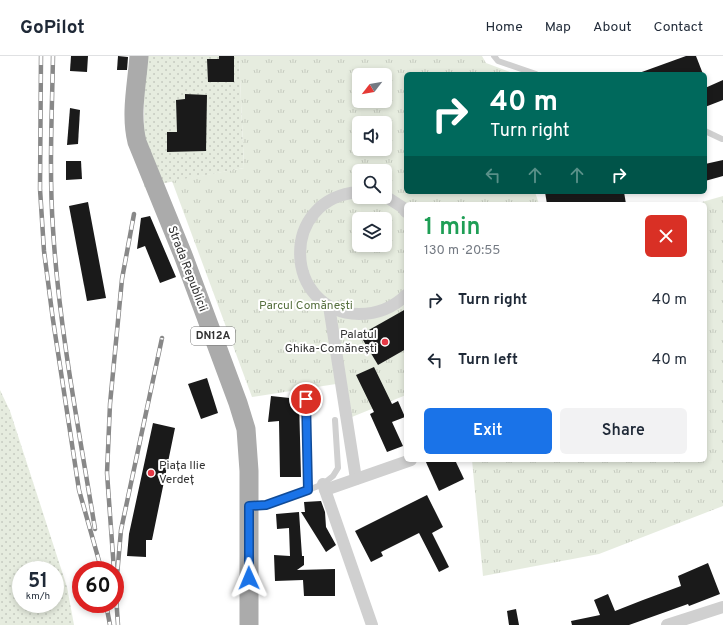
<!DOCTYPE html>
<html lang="en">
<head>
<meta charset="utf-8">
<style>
	:root { --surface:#fff; --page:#f2f2f3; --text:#1f2937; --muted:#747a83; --line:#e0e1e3; --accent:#1a73e8 }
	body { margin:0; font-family:Overpass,sans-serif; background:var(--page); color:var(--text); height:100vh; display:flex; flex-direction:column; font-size:15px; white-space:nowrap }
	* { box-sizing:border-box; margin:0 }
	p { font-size:13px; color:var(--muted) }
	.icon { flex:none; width:22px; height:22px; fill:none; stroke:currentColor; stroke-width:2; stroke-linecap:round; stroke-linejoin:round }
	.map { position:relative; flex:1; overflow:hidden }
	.panel { position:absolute; left:404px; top:146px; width:303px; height:260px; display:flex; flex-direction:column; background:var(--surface); border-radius:6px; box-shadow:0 2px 6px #0003 }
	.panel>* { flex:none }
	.top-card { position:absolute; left:404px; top:16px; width:303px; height:122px; border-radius:6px; box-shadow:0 2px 6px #0003; background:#00695c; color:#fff; overflow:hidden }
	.needle { width:26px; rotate:239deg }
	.fabs { position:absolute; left:352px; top:12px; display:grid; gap:8px }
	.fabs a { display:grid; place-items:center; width:40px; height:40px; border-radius:6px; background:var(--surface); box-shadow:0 2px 6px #0003; font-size:20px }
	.speed { position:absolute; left:12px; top:505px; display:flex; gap:8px; font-size:20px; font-weight:700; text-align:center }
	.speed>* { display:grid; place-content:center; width:52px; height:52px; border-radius:50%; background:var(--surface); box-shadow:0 2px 6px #0003; line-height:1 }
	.speed small { font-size:10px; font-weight:400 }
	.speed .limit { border:6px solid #d22; background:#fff; color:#111 }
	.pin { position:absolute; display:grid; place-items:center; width:34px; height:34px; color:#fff; margin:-17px; border:2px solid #fff; border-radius:50%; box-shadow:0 1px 4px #0007 }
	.me { position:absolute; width:44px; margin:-22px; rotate:359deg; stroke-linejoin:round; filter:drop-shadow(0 0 3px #0008) }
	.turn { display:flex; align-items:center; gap:14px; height:84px; padding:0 20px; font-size:18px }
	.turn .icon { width:52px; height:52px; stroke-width:2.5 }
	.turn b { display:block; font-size:28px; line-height:34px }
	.lanes { display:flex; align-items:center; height:38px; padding:0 20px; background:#0003; justify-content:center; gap:20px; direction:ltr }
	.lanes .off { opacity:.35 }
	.round { display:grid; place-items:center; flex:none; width:42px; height:42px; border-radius:6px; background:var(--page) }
	.summary { display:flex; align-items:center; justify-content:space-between; height:68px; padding:0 20px }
	h1 { font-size:24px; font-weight:600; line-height:30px; color:#1e9e55 }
	.primary-button { display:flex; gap:8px; margin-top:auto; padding:8px 20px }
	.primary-button a { flex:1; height:46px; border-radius:6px; background:var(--accent); color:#fff; font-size:16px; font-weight:600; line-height:46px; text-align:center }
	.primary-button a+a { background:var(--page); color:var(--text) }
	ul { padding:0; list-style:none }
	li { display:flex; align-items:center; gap:12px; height:60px; padding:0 20px }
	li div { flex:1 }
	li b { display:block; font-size:15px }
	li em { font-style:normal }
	header { display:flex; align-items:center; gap:24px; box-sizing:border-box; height:56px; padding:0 20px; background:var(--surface); border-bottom:1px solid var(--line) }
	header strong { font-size:19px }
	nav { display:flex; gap:22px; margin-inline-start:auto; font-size:14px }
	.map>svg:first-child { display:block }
	.grass { fill:url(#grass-dots); fill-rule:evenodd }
	.park { fill:url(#park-tufts); fill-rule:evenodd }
	.building { fill:#1a1a1a }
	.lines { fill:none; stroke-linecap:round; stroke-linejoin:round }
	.lane { stroke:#d0d0d0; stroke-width:6 }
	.street { stroke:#d0d0d0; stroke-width:12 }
	.primary { stroke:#ababab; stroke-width:19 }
	.rail-casing { stroke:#888; stroke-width:4.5 }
	.rail { stroke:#fff; stroke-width:3; stroke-dasharray:9; stroke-linecap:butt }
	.route-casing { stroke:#114b97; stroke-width:10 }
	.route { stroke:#1a73e8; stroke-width:7 }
	.poi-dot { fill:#e63946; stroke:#fff; stroke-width:1.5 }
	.labels { text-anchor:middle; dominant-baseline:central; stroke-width:4; stroke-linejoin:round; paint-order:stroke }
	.shield { fill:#fff; stroke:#707070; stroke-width:1 }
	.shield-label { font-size:11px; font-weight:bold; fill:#333 }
	.street-label { font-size:12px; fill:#333; stroke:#fff }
	.park-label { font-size:12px; fill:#56703f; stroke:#fff }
	.poi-label { font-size:12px; fill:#333; stroke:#fff; text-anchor:end }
</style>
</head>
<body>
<header>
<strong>GoPilot</strong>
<nav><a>Home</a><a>Map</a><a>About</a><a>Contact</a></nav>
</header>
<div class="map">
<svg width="723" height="569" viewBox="0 0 723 569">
	<defs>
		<pattern id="grass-dots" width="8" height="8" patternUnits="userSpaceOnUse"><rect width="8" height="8" fill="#e6ecdf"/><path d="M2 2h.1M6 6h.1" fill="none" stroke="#c6cbc0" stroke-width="1.8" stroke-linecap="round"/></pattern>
		<pattern id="park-tufts" width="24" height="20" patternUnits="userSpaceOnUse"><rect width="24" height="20" fill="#e6ecdf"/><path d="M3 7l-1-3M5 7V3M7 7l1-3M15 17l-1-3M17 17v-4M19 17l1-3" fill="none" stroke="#c6cbc0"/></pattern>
	</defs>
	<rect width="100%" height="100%" fill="#fff"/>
	<g class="grass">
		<path d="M144 0H239L244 112 144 131Z"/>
		<path d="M0 334 10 355 67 531 74 569H0ZM21 514H55V548H21Z"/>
	</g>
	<g class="park">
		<path d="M239 0H482L486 7 515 18H406V136H535L539 148H406V339L342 365 336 328 252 341 172 125 244 112ZM359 19H385V45H359ZM359 67H385V93H359ZM359 115H385V141H359ZM359 163H385V189H359Z"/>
		<path d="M723 140V450L599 498 483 520 472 404H705V148H695Z"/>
	</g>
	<g class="building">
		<path d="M71 0H88L87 16 70 15Z"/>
		<path d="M118 0 128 1 127 14H117Z"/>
		<path d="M219 0H234V26H208L207 3H219Z"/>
		<path d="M686 0H696L703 18H640L639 17Z"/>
		<path d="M723 24V44L705 51V32Z"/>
		<path d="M185 38 207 39 206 95 167 96V76H177L176 44 185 43Z"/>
		<path d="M70 52 80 54 78 88 67 89Z"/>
		<path d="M723 104V120L705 125V108Z"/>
		<path d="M66 105H81L82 123 66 124Z"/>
		<path d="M545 136H624L626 148H547Z"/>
		<path d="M88 146 106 242 87 245 69 150Z"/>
		<path d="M150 160 176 221 160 227 145 190 137 193 141 162Z"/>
		<path d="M406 253V293L378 309 360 279Z"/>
		<path d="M374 311 392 348 398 345 405 361 392 366 403 390 387 396 370 358 374 356 356 319Z"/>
		<path d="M207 322 218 357 201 363 188 328Z"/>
		<path d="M271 340 299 343 301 421H280L279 365 268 366Z"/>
		<path d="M153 367 175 372 152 484H146V501L127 500 129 478Z"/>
		<path d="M425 404H455L464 423 439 435Z"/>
		<path d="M427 439 443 471 432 477 449 511 439 516 419 477 381 496 383 500 371 506 355 475Z"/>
		<path d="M321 445 325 456 326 471 336 489 326 496 301 456H305L304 446Z"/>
		<path d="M299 456 302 500H304V509L297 514 335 513V540H304L303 524 275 525 274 499 290 500 289 472 277 473 276 458Z"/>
		<path d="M708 507 720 538 689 550 688 548 629 569H572L571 565 600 559 594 544 608 538 615 555 643 544 681 530 678 520Z"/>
		<path d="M516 553 519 569H509L507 555Z"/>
	</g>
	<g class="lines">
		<g class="lane">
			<path d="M494 0 498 5 536 18"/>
			<path d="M705 75 722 83"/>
			<path d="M306 343 308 434"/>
			<path d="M251 450 266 449 294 440 323 428 333 420 338 412 335 364"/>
		</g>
		<g class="street">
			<path d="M359 136C278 142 283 256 359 258 377 258 393 252 406 239"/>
			<path d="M385 140 402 151 406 156"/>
			<path d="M329 250 356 423"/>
			<path d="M323 428 372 569"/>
			<path d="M325 434 411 404"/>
			<path d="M667 569 723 551"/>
		</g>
		<path class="primary" d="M139 0C137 28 130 58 137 86L183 199 238 347 246 373 249 415V569"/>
		<defs>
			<g id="rail">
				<path d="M41 0 40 133 44 195 53 264 79 434 101 512"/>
				<path d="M53 0C52 57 49 115 53 173 59 272 79 374 95 473"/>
				<path d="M114 514 107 417 110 348 122 223 134 158"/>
				<path d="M115 525 118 569"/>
				<path d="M116 531 121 474 162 282"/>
				<path d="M106 548 110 569"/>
			</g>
		</defs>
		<use href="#rail" class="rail-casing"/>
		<use href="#rail" class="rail"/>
	</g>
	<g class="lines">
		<defs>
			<path id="route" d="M249 522V450L266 449 308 434 306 343"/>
		</defs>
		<use href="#route" class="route-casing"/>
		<use href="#route" class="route"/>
	</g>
	<g class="poi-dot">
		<circle cx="385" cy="286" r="4"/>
		<circle cx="151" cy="417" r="4"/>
	</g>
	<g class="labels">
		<rect class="shield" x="191" y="271" width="44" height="18" rx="3"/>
		<g class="shield-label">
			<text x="213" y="280">DN12A</text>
		</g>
		<g class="street-label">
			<text transform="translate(187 213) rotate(69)">Strada Republicii</text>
		</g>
		<g class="park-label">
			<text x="306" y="250">Parcul Comănești</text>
		</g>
		<g class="poi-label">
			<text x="377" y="279">Palatul<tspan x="377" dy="14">Ghika-Comănești</tspan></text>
			<text x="159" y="410" text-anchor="start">Piața Ilie<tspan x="159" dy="14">Verdeț</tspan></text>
		</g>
	</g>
</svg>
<div class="fabs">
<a><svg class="needle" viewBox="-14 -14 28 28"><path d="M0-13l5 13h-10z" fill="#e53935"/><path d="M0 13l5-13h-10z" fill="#747a83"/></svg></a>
<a><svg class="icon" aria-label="sound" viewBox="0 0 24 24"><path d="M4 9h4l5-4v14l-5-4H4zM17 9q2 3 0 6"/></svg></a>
<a><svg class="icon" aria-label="search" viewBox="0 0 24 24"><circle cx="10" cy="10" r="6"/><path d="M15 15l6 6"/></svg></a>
<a><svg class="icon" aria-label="layers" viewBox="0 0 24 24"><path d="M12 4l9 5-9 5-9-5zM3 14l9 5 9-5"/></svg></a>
</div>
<div class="speed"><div>51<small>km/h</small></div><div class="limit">60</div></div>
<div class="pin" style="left:306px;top:343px;background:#d93025"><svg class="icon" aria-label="arrive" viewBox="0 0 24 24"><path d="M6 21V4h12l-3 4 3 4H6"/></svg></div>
<svg class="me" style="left:249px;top:522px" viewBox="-20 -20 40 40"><path d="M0-17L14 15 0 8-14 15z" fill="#1a73e8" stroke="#fff" stroke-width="4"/></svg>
<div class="top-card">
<div class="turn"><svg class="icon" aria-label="right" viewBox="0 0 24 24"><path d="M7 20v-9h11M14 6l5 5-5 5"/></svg><div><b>40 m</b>Turn right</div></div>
<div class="lanes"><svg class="icon off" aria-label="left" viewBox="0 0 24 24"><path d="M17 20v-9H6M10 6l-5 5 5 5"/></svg><svg class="icon off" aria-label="ahead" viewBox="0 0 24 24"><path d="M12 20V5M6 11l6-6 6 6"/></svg><svg class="icon off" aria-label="ahead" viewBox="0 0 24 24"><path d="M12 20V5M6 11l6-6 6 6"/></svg><svg class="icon" aria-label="right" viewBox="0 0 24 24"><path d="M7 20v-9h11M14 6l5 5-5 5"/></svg></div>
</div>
<section class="panel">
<div class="summary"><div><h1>1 min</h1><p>130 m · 20:55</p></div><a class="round" style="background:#d93025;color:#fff"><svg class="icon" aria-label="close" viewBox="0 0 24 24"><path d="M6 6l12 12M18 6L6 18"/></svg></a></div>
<ul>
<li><svg class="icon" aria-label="right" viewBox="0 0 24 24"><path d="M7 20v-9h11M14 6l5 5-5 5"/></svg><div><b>Turn right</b></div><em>40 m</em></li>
<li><svg class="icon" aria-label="left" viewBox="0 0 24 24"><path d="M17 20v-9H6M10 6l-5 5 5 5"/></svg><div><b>Turn left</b></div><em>40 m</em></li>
</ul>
<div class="primary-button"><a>Exit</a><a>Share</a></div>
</section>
</div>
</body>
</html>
